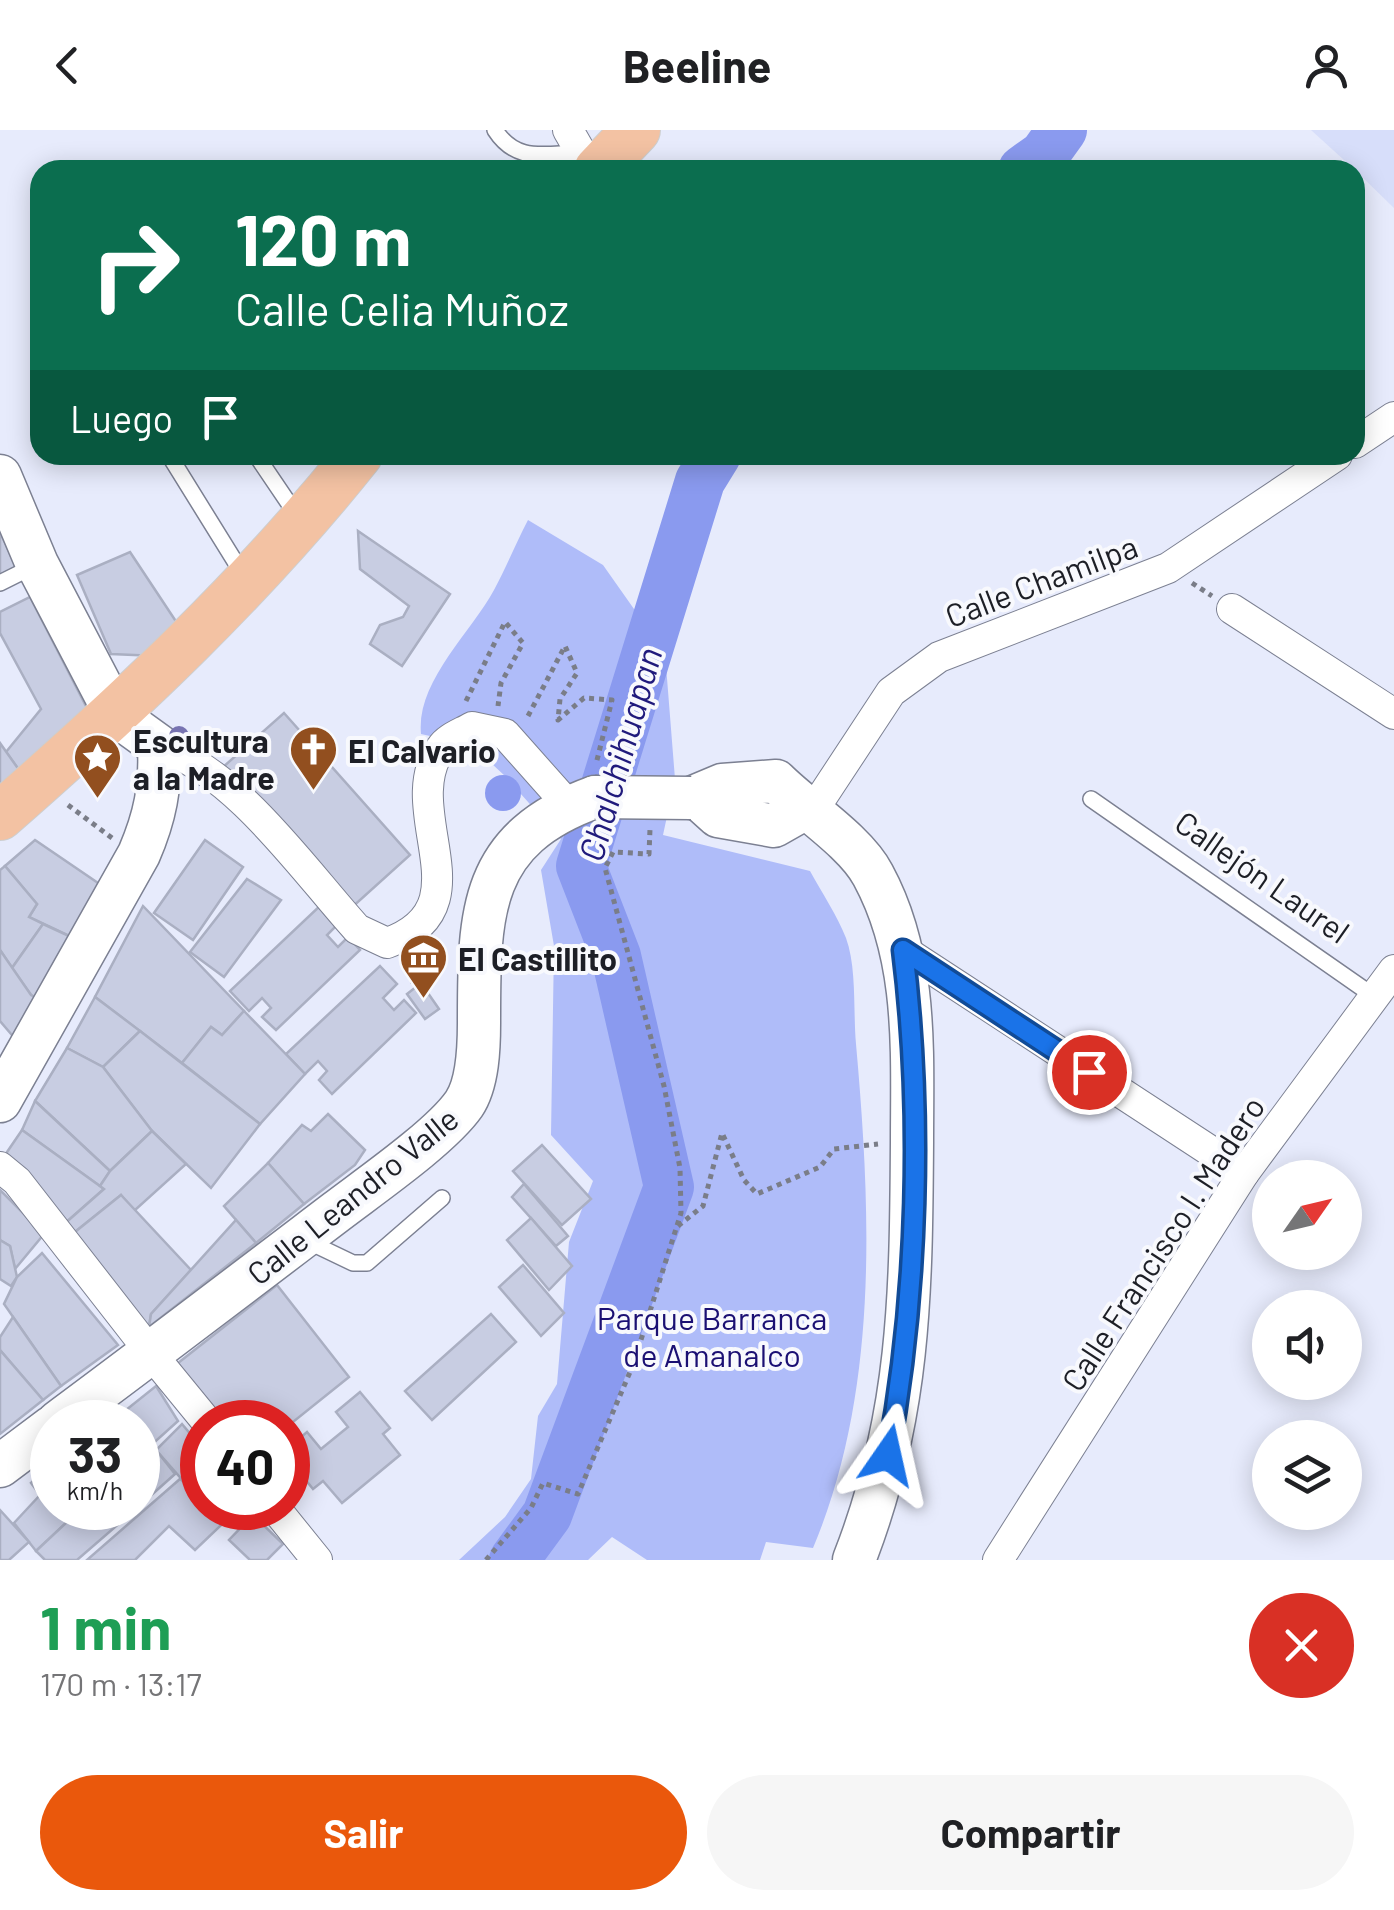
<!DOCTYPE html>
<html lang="es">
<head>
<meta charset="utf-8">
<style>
	:root { --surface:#fff; --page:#f6f6f6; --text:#202124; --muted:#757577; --accent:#ea580c }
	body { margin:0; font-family:Barlow,sans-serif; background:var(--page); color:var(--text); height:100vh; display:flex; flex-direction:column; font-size:38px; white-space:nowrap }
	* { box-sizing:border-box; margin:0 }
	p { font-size:32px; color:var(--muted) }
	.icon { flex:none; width:55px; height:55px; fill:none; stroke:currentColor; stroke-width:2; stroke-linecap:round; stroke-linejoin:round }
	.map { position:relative; height:1430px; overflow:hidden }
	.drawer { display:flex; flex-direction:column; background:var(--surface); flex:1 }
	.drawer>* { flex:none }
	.guide { position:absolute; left:30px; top:30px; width:1335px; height:305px; border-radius:30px; box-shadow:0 5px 25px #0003; background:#0b6e4f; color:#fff; overflow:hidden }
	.needle { width:65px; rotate:56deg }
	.fabs { position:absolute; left:1252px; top:1030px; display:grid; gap:20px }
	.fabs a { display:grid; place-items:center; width:110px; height:110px; border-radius:50%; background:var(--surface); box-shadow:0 5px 25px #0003; font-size:50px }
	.speed { position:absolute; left:30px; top:1270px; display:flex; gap:20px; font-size:50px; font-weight:700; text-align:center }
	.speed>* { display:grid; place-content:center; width:130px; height:130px; border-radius:50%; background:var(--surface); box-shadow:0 5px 25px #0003; line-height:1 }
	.speed small { font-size:25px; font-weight:400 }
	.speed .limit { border:15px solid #d22; background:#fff; color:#111 }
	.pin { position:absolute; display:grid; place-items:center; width:85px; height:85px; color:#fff; margin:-42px; border:5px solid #fff; border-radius:50%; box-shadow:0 2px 10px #0007 }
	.me { position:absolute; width:110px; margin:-55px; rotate:11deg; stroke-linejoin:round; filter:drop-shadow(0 0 8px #0008) }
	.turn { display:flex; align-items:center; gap:35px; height:210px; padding:0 40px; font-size:45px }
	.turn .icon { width:130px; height:130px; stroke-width:2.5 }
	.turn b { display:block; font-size:70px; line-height:85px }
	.then { display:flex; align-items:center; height:95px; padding:0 40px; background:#0003; gap:20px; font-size:38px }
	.round { display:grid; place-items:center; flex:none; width:105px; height:105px; border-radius:52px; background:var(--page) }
	.head { display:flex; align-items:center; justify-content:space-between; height:170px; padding:0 40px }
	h1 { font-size:60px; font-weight:700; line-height:75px; color:#1e9e55 }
	.primary-button { display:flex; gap:20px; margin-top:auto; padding:20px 40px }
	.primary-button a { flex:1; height:115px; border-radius:60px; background:var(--accent); color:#fff; font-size:40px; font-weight:700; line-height:115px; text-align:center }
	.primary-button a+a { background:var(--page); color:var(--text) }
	header { display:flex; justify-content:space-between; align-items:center; height:130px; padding:0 40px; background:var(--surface); font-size:45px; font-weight:700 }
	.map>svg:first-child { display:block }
	.built { fill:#d7defa }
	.green { fill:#afbcf9 }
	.water { fill:#8a9aef }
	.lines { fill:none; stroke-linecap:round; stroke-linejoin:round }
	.river { stroke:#8a9aef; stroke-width:50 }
	.building { fill:#c8cde2; stroke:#aaafc2; stroke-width:2.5 }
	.lane-casing { stroke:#7c8092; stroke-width:18 }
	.street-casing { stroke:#7c8092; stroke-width:32 }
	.secondary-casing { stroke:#7c8092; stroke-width:45 }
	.primary-casing { stroke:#cdcecf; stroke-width:50 }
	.path { stroke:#7a7d88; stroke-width:5; stroke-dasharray:5 5; stroke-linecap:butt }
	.lane { stroke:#fff; stroke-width:15 }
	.street { stroke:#fff; stroke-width:30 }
	.secondary { stroke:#fff; stroke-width:42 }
	.primary { stroke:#f3c2a3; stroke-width:48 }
	.secondary-bridge-casing { stroke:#7c8092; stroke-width:45; stroke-linecap:butt }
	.secondary-bridge { stroke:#fff; stroke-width:42 }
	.tree { fill:#7773b1 }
	.route-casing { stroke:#114b97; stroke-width:25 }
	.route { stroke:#1a73e8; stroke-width:18 }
	.labels { text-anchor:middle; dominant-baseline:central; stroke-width:8; stroke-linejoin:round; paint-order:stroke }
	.street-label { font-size:32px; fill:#1d1f26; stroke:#f8f9fd }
	.poi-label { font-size:32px; font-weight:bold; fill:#1d1f26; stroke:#f8f9fd; text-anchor:start }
	.park-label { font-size:32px; fill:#1b1073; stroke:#f8f9fd }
	.water-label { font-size:35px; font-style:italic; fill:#201a7c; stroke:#f8f9fd }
</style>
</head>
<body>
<header><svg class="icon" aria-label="back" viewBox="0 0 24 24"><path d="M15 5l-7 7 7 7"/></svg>Beeline<svg class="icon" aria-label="person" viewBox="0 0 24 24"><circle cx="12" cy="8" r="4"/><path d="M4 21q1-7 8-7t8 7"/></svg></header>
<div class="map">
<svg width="1394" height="1430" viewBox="0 0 1394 1430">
	<rect width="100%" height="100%" fill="#e7ebfc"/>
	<path class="built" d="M1311 0H1394V78L1355 40Z"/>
	<path class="green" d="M528 390 603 435 665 523 675 649 663 705 810 741C822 763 837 785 846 808 857 838 853 882 856 914 871 1082 879 1261 813 1418L766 1412 760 1430H647L612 1407 588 1430H459L505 1387 531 1349 538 1286 557 1254 569 1112 593 1051 551 1005 554 816 541 740 561 709 505 646 464 608 448 610 421 604C416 552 470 504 494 460 506 438 516 413 528 390Z"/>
	<circle class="water" cx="503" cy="663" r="18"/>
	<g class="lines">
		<g class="river">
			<path d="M1023 40 1044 25 1062 0"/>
			<path d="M514 1430 547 1385 669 1057 616 826 581 736 700 351 716 325"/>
		</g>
	</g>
	<g class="building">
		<path d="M358 401 450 464 402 536 370 514 380 495 403 487 409 476 360 439Z"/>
		<path d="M0 402 16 437 0 445Z"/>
		<path d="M130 422 185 505 157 526 111 524 77 445Z"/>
		<path d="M30 467 91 586 24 647 6 622 41 579 0 503V482Z"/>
		<path d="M284 583 410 725 349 780 222 638Z"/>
		<path d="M0 613 24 647 0 671Z"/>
		<path d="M35 710 101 755 82 812 29 787 37 774 5 736Z"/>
		<path d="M205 710 243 737 193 810 154 783Z"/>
		<path d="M5 736 37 774 29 787 43 794 12 838 0 820V740Z"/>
		<path d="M247 749 281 770 224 847 190 822Z"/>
		<path d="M323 773 341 791 327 805 338 817 348 807 360 820 276 900 262 887 271 878 262 868 249 881 230 861Z"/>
		<path d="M143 776 244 881 222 905 211 897 182 933 95 867Z"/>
		<path d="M43 794 82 812 50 875 31 865 12 838Z"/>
		<path d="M0 820 31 865 50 875 23 918 0 891Z"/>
		<path d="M380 836 397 854 383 868 394 880 404 870 416 883 332 964 319 950 327 941 318 931 305 944 286 924Z"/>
		<path d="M421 853 439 879 425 889 407 864Z"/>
		<path d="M95 867 140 901 103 937 67 918Z"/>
		<path d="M244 881 305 944 260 994 182 933 211 897 222 905Z"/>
		<path d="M140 901 260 994 211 1058 152 1001 103 937Z"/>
		<path d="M67 918 103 937 152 1001 110 1041 35 971Z"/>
		<path d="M35 971 110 1041 100 1056 22 1000Z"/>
		<path d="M328 984 365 1020 355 1035 304 1074 268 1033 302 995 311 1001Z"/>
		<path d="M22 1000 104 1059 62 1096 3 1028Z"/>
		<path d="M152 1001 186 1034 134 1081 121 1065 70 1106 62 1096 104 1059 100 1056 110 1041Z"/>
		<path d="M542 1015 591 1069 562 1095 513 1041Z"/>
		<path d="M268 1033 304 1074 256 1113 224 1076Z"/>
		<path d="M524 1054 568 1106 556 1116 512 1067Z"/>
		<path d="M0 1060 44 1104 15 1139 10 1116 0 1110Z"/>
		<path d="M121 1065 191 1140 151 1184 149 1197 70 1106Z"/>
		<path d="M531 1088 572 1136 549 1160 507 1110Z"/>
		<path d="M236 1090 256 1113 149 1197 151 1184Z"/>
		<path d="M0 1110 10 1116 17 1147 11 1156 0 1149Z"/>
		<path d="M42 1123 118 1215 61 1256 4 1174 17 1147Z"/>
		<path d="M523 1135 564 1183 541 1206 499 1157Z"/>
		<path d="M277 1155 349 1247 288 1296V1292H216L173 1237Z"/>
		<path d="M491 1184 516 1212 432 1290 405 1261Z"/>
		<path d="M13 1187 61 1256 43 1270 0 1220V1207Z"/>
		<path d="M0 1220 43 1270 0 1304Z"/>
		<path d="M156 1256 178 1291 138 1327V1292H111Z"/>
		<path d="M360 1262 390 1298 383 1304 400 1325 342 1373 323 1351 313 1359 288 1328V1318L307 1302 321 1319 348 1297 336 1282Z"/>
		<path d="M182 1294 202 1318V1342L186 1354 156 1320Z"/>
		<path d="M156 1320 175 1344 138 1377V1334Z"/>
		<path d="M43 1342 52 1352V1378H82L36 1421 14 1393 40 1365 31 1353Z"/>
		<path d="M202 1342V1378H239L195 1420 169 1396 135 1430H87L180 1349 186 1354Z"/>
		<path d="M82 1378H137L77 1430H45L36 1421Z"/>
		<path d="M0 1380 29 1412 9 1430H0Z"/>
		<path d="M253 1385 283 1414 267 1430H250L229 1410Z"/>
	</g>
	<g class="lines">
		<defs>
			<g id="lane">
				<path d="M495 0C517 34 545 23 581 23"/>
				<path d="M169 325 244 446"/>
				<path d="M256 325 298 387"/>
				<path d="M0 453 34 436"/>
				<path d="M1091 669 1375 867"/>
				<path d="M305 1110 353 1133H367L442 1068"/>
			</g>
			<g id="street">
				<path d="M568 0 591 40"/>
				<path d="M1355 313 1394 287"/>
				<path d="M1232 479 1394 584"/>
				<path d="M159 616C237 643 302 738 357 799L387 813C489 777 396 682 441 618 447 608 462 603 472 597L505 604 569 676"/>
				<path d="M812 682 891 562 939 527 1168 438 1337 325"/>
				<path d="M903 820 1244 1043"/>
				<path d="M0 1037 17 1051 151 1223"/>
				<path d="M162 1237 207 1292"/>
				<path d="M275 1378 317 1430"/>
				<path d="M998 1430 1244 1043 1394 840"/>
			</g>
			<g id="secondary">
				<path d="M0 346 37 434 116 585 159 616C161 657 155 687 139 724L0 971"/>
				<path d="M691 668 722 655 776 651C804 679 855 711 873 745 918 828 912 921 912 1012 911 1163 910 1287 854 1430"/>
				<path d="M698 668 718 686 774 696 804 679"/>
				<path d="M58 1292C151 1223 244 1152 336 1082 370 1056 441 1007 464 974 478 953 479 917 479 893 479 783 478 709 595 667"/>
				<path d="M0 1336 52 1297"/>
			</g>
			<g id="primary">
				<path d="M598 40 636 0"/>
				<path d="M0 686C129 573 251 459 358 325"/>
			</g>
		</defs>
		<use href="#lane" class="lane-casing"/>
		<use href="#street" class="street-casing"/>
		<use href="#secondary" class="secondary-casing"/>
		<use href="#primary" class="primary-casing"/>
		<g class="path">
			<path d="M1192 453 1212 466"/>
			<path d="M466 571 505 492 523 513 501 553 498 576"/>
			<path d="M528 586 565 516 577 543 560 569 558 590 584 568 612 570 596 634"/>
			<path d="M68 675 112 708"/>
			<path d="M409 829 414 858"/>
			<path d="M678 1096 703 1076 722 1003 744 1050 757 1064 820 1037 834 1019 878 1014"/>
			<path d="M486 1430 531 1378 543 1353 578 1364 633 1235 681 1083 680 1038 664 956 605 738 613 722 649 724 650 699"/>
		</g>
		<use href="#lane" class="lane"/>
		<use href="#street" class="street"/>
		<use href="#secondary" class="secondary"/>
		<use href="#primary" class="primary"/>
		<defs>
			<path id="secondary-bridge" d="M595 667 691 668"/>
		</defs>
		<use href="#secondary-bridge" class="secondary-bridge-casing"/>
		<use href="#secondary-bridge" class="secondary-bridge"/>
	</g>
	<circle class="tree" cx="179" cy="606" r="10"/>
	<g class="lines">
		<defs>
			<path id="route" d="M888 1325C918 1165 923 981 903 820L1089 942"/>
		</defs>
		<use href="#route" class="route-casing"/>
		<use href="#route" class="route"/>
	</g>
	<defs>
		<symbol id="church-pin" viewBox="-11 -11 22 30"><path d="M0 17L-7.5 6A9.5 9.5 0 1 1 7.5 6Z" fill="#924f1f" stroke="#f8f9fd"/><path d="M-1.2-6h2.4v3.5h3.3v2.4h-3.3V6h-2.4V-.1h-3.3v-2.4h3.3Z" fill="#fff"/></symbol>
		<symbol id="sight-pin" viewBox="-11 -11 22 30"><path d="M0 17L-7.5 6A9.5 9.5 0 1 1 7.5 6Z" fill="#924f1f" stroke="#f8f9fd"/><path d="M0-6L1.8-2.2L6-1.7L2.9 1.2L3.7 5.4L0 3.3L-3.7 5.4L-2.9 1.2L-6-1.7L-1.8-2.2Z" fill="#fff"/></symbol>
		<symbol id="museum-pin" viewBox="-11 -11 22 30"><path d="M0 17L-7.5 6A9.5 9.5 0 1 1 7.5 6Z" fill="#924f1f" stroke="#f8f9fd"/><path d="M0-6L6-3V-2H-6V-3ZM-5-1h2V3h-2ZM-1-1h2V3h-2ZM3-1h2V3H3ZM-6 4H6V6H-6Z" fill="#fff"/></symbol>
	</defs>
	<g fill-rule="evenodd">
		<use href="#church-pin" x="286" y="592" width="55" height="75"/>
		<use href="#sight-pin" x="70" y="600" width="55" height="75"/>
		<use href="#museum-pin" x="396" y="800" width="55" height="75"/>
	</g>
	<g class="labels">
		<g class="street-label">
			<text transform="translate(1041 450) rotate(-21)">Calle Chamilpa</text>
			<text transform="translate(1263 746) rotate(35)">Callejón Laurel</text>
			<text transform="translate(352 1065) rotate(-39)">Calle Leandro Valle</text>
			<text transform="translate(1162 1113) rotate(-57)">Calle Francisco I. Madero</text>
		</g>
		<g class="poi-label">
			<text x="133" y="610">Escultura<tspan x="133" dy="37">a la Madre</tspan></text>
			<text x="348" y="620">El Calvario</text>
			<text x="458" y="828">El Castillito</text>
		</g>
		<g class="park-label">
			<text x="712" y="1187">Parque Barranca<tspan x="712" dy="37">de Amanalco</tspan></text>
		</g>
		<g class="water-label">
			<text transform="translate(619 624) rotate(-74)">Chalchihuapan</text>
		</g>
	</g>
</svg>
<div class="fabs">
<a><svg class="needle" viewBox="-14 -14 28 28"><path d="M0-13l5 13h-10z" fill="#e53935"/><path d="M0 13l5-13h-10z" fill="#757577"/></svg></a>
<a><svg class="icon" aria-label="sound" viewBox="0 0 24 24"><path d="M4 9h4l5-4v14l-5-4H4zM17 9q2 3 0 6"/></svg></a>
<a><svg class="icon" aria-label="layers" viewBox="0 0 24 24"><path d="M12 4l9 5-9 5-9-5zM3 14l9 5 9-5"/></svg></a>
</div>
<div class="speed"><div>33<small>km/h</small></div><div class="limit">40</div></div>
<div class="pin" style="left:1089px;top:942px;background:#d93025"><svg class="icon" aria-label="arrive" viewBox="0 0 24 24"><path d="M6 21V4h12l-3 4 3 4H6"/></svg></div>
<svg class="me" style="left:888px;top:1325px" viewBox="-20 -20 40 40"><path d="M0-17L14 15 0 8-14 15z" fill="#1a73e8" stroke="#fff" stroke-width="4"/></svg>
<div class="guide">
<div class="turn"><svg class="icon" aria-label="right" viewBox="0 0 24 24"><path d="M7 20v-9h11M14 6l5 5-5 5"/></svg><div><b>120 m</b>Calle Celia Muñoz</div></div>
<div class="then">Luego<svg class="icon" aria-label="arrive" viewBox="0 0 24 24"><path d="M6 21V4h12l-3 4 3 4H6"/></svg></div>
</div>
</div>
<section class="drawer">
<div class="head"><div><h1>1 min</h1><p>170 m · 13:17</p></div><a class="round" style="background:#d93025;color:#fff"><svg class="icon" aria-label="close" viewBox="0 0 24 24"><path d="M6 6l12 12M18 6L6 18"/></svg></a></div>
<div class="primary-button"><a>Salir</a><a>Compartir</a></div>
</section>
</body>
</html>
